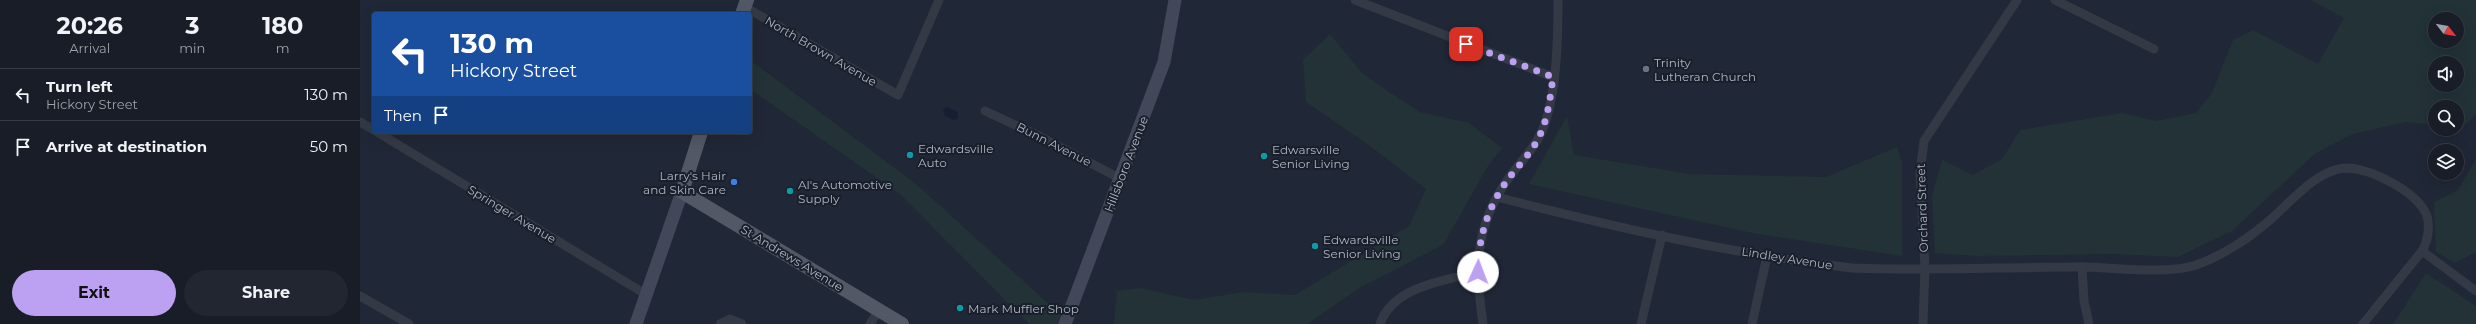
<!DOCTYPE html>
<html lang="en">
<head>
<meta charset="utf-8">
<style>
	:root { --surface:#181d28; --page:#212630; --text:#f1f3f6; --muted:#9fa2a8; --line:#363b45; --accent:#bca0f2 }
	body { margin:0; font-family:Montserrat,sans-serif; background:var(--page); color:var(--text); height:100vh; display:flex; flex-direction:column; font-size:15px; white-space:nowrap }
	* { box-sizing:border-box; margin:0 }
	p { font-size:13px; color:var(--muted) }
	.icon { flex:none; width:22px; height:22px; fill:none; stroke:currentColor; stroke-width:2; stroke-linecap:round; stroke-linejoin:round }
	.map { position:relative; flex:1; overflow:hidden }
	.details { display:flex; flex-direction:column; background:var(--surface); width:360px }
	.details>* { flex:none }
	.guide { position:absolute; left:12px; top:12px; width:380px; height:122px; border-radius:4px; box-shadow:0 4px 16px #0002,0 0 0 1px var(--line); background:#1a4fa0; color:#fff; overflow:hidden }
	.needle { width:26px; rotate:121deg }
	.buttons { position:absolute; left:2068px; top:12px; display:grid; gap:8px }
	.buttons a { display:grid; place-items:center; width:36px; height:36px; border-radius:50%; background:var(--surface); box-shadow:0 4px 16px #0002,0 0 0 1px var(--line); font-size:20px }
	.pin { position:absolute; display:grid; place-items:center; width:34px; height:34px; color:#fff; margin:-17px; border-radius:8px; box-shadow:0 2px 6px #0006 }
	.me { position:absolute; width:44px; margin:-22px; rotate:2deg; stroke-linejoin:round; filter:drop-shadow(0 0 3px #0008) }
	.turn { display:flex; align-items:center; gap:14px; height:84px; padding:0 12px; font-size:18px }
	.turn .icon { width:52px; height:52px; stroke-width:2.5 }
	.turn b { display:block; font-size:28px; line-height:34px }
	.then { display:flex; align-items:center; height:38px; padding:0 12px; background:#0003; gap:8px; font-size:15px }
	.eta { display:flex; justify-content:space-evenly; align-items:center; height:68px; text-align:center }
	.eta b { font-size:24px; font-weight:700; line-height:28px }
	.primary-button { display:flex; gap:8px; margin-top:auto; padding:8px 12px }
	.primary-button a { flex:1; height:46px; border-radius:24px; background:var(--accent); color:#111; font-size:16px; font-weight:700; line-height:46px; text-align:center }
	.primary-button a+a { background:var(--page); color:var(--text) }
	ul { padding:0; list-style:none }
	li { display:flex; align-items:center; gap:12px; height:52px; padding:0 12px; border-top:1px solid var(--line) }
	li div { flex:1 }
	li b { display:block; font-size:15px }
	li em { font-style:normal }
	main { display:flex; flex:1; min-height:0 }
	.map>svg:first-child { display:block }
	.green { fill:#223237; fill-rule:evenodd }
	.water { fill:#151e32 }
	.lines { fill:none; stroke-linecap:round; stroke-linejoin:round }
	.street { stroke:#343946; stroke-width:9 }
	.secondary { stroke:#424859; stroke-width:13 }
	.primary { stroke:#525866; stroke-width:14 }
	.route { stroke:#bca0f2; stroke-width:7; stroke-dasharray:0 12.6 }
	.worship-dot { fill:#6b7280; stroke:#191f2b; stroke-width:1.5 }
	.culture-dot { fill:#0f9aa8; stroke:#191f2b; stroke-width:1.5 }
	.shop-dot { fill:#3f7fe0; stroke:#191f2b; stroke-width:1.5 }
	.labels { text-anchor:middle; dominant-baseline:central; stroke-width:4; stroke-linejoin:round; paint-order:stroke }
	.street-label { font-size:12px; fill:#aeb4c3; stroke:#191f2b }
	.poi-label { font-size:12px; fill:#aeb4c3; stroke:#191f2b; text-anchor:start }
</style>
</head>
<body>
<main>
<section class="details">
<div class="eta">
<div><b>20:26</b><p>Arrival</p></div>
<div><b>3</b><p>min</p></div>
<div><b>180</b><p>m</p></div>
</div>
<ul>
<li><svg class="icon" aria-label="left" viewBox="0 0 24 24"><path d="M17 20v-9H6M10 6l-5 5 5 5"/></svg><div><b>Turn left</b><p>Hickory Street</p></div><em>130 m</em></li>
<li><svg class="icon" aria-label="arrive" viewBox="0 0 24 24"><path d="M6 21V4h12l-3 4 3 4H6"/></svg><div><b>Arrive at destination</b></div><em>50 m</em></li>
</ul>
<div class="primary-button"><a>Exit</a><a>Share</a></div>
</section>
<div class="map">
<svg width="2116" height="324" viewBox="0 0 2116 324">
	<rect width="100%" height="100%" fill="#202736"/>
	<g class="green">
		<path d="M1950 0H2116V114L2098 133 2095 129H2097V107H2075V125L2046 122 1993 134 1956 153 1872 231 1818 257 1753 254 1617 256 1575 253 1572 196 1582 160 1613 175 1642 159 1660 130 1762 113 1797 121 1836 113 1852 93 1873 40 1893 30 1958 64 1984 18ZM2075 19H2097V41H2075ZM2075 63H2097V85H2075Z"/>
		<path d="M970 34 1002 73 1029 92 1060 112 1109 123 1142 148 1128 166 1083 245 1001 287 947 324H754L757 291 780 288 834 300 883 292 935 295 1049 226 1066 189 1010 146 946 102 943 60Z"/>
		<path d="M390 60 556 184 711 324H669L540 194 390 89Z"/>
		<path d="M1207 116 1214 155 1330 174 1466 177 1537 147 1542 163V256L1392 233 1169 184Z"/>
		<path d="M2116 159V252L2095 263 2076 252 2074 202 2098 190Z"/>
		<path d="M2066 273 2116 306V324H2033Z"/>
	</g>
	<path class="water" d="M586 107 598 112V119L593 120 585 116 583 110Z"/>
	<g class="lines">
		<g class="street">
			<path d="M995 0 1193 77"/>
			<path d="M1695 0 1794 49"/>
			<path d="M385 7 538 95 579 0"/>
			<path d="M625 111 677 135 761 179"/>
			<path d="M0 122 14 130"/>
			<path d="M17 132 287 295"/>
			<path d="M1137 197C1253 227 1372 254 1492 268 1568 271 1644 267 1720 267 1753 267 1807 275 1836 265 1859 257 1885 241 1904 225 1927 207 1956 168 1987 168 2012 169 2058 192 2067 216 2070 227 2068 241 2062 251L2003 324"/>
			<path d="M2062 251 2116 291"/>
			<path d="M1722 267 1724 301 1729 324"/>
			<path d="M0 296 49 324"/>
			<path d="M360 324 370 319 382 324"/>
			<path d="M510 324 519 310"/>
			<path d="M1020 324C1033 286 1084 281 1118 272"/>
			<path d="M1123 324C1115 269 1114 227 1148 179 1160 162 1177 146 1184 126 1197 90 1198 38 1198 0"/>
			<path d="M1281 324 1302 235"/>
			<path d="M1392 324 1407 256"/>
			<path d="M1563 324 1565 268 1560 173 1564 141 1657 0"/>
		</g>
		<g class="secondary">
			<path d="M276 324 322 192"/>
			<path d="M705 324 804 62 815 0"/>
		</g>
		<g class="primary">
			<path d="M382 14 387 0"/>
			<path d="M341 132 322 192 542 324"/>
		</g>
	</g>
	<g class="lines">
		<path class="route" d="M1106 44 1193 77C1190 98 1188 120 1178 139 1171 153 1158 166 1149 178 1128 206 1118 238 1118 272"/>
	</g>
	<circle class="worship-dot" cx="1286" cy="69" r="4"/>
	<g class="culture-dot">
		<circle cx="550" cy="155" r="4"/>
		<circle cx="904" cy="156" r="4"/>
		<circle cx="430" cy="191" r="4"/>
		<circle cx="955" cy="246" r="4"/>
		<circle cx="600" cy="308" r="4"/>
	</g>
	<circle class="shop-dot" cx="374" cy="182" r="4"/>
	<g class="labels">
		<g class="street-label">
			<text transform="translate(461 51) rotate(30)">North Brown Avenue</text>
			<text transform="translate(694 144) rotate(27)">Bunn Avenue</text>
			<text transform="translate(766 164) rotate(-69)">Hillsboro Avenue</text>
			<text transform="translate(1562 208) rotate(-92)">Orchard Street</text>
			<text transform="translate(152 214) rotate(31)">Springer Avenue</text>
			<text transform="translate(432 258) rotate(31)">St Andrews Avenue</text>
			<text transform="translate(1427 258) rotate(9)">Lindley Avenue</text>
		</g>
		<g class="poi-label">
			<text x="1294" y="62">Trinity<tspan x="1294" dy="14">Lutheran Church</tspan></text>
			<text x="558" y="148">Edwardsville<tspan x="558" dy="14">Auto</tspan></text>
			<text x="912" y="149">Edwarsville<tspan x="912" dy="14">Senior Living</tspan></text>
			<text x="366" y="175" text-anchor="end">Larry's Hair<tspan x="366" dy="14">and Skin Care</tspan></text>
			<text x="438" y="184">Al's Automotive<tspan x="438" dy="14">Supply</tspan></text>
			<text x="963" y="239">Edwardsville<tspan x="963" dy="14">Senior Living</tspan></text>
			<text x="608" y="308">Mark Muffler Shop</text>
		</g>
	</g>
</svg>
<div class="buttons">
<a><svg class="needle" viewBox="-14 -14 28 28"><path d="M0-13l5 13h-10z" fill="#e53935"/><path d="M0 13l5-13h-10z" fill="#9fa2a8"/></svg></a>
<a><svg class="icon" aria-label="sound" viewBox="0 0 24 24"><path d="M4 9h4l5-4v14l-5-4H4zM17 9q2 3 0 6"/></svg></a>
<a><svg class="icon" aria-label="search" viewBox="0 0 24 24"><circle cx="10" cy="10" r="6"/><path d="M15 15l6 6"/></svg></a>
<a><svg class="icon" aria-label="layers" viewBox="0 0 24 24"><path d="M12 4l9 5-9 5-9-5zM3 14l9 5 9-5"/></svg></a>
</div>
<div class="pin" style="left:1106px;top:44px;background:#d93025"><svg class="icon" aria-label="arrive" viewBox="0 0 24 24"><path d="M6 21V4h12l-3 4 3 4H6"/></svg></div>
<svg class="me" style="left:1118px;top:272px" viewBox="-20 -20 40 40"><circle r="19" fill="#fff"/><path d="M0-13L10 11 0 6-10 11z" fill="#bca0f2"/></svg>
<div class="guide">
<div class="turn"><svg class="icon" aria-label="left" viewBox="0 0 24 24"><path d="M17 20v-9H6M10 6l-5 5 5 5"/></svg><div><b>130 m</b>Hickory Street</div></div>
<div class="then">Then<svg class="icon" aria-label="arrive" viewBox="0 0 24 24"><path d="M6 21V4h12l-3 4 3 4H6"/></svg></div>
</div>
</div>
</main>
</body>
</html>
